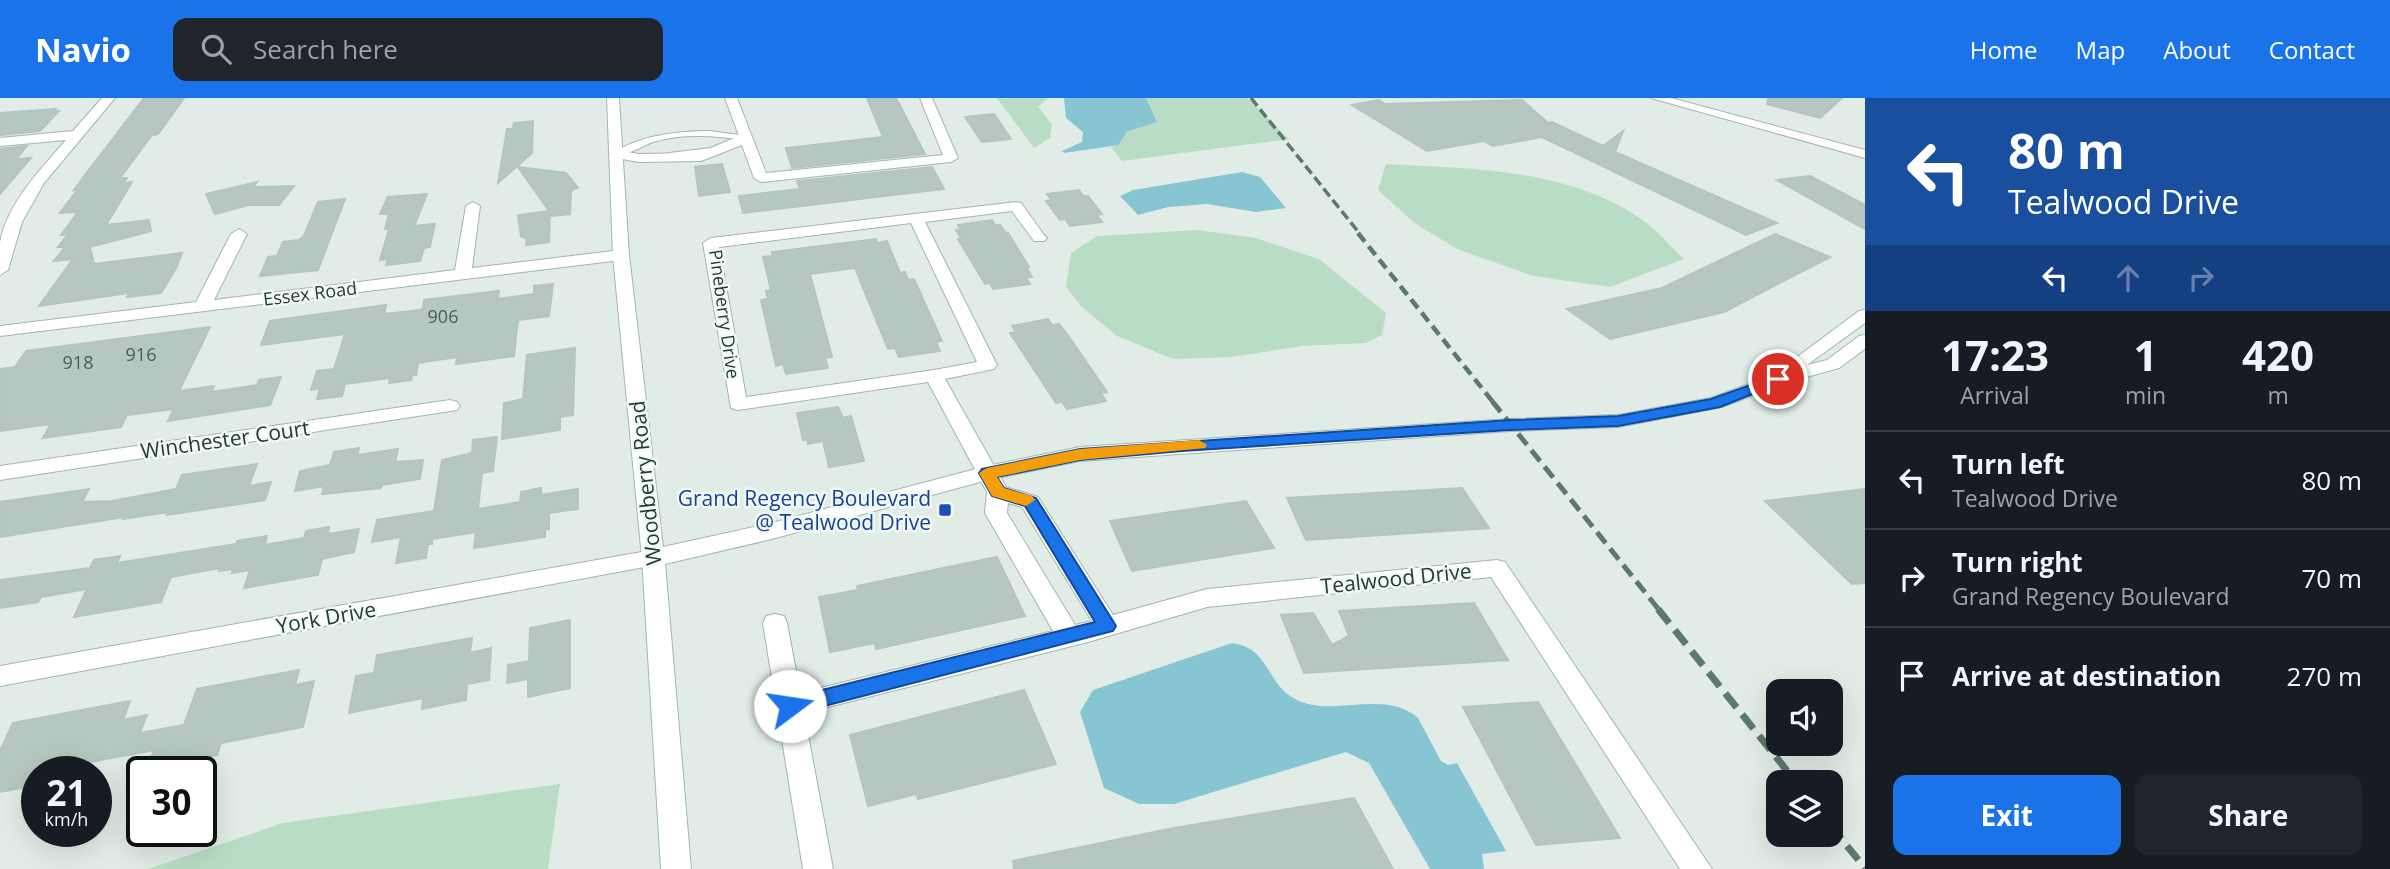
<!DOCTYPE html>
<html lang="en">
<head>
<meta charset="utf-8">
<style>
	:root { --surface:#171b24; --page:#20242c; --text:#f1f3f6; --muted:#9ea1a6; --line:#363941; --accent:#1a73e8 }
	body { margin:0; font-family:"Open Sans",sans-serif; background:var(--page); color:var(--text); height:100vh; display:flex; flex-direction:column; font-size:26px; white-space:nowrap }
	* { box-sizing:border-box; margin:0 }
	p { font-size:23px; color:var(--muted) }
	.icon { flex:none; width:38px; height:38px; fill:none; stroke:currentColor; stroke-width:2; stroke-linecap:round; stroke-linejoin:round }
	.map { position:relative; flex:1; overflow:hidden }
	.drawer { display:flex; flex-direction:column; background:var(--surface); width:525px }
	.drawer>* { flex:none }
	.top-card { background:#1a4fa0; color:#fff; overflow:hidden }
	.buttons { position:absolute; left:1766px; top:581px; display:grid; gap:14px }
	.buttons a { display:grid; place-items:center; width:77px; height:77px; border-radius:14px; background:var(--surface); box-shadow:0 7px 28px #0002; font-size:35px }
	.speed { position:absolute; left:21px; top:658px; display:flex; gap:14px; font-size:35px; font-weight:700; text-align:center }
	.speed>* { display:grid; place-content:center; width:91px; height:91px; border-radius:50%; background:var(--surface); box-shadow:0 7px 28px #0002; line-height:1 }
	.speed small { font-size:18px; font-weight:400 }
	.speed .limit { border:4px solid #111; border-radius:10px; background:#fff; color:#111 }
	.pin { position:absolute; display:grid; place-items:center; width:60px; height:60px; color:#fff; margin:-30px; border:4px solid #fff; border-radius:50%; box-shadow:0 2px 7px #0007 }
	.me { position:absolute; width:77px; margin:-38px; rotate:76deg; stroke-linejoin:round; filter:drop-shadow(0 0 5px #0008) }
	.turn { display:flex; align-items:center; gap:24px; height:147px; padding:0 28px; font-size:32px }
	.turn .icon { width:91px; height:91px; stroke-width:2.5 }
	.turn b { display:block; font-size:49px; line-height:60px }
	.lanes { display:flex; align-items:center; height:66px; padding:0 28px; background:#0003; justify-content:center; gap:35px; direction:ltr }
	.lanes .off { opacity:.35 }
	.eta { display:flex; justify-content:space-evenly; align-items:center; height:119px; text-align:center }
	.eta b { font-size:42px; font-weight:700; line-height:49px }
	.cta { display:flex; gap:14px; margin-top:auto; padding:14px 28px }
	.cta a { flex:1; height:80px; border-radius:14px; background:var(--accent); color:#fff; font-size:28px; font-weight:700; line-height:80px; text-align:center }
	.cta a+a { background:var(--page); color:var(--text) }
	ul { padding:0; list-style:none }
	li { display:flex; align-items:center; gap:21px; height:98px; padding:0 28px; border-top:2px solid var(--line) }
	li div { flex:1 }
	li b { display:block; font-size:26px }
	li em { font-style:normal }
	header { display:flex; align-items:center; gap:42px; box-sizing:border-box; height:98px; padding:0 35px; background:var(--accent); color:#fff }
	header strong { font-size:33px }
	nav { display:flex; gap:38px; margin-inline-start:auto; font-size:24px }
	.search { width:490px; height:63px; background:var(--page); display:flex; align-items:center; gap:18px; box-sizing:border-box; padding:0 24px; border-radius:14px; color:var(--muted); font-size:26px }
	main { display:flex; flex:1; min-height:0 }
	.map>svg:first-child { display:block }
	.green { fill:#b9ddc4 }
	.water { fill:#87c5d2 }
	.building { fill:#b6c7c0; stroke:#b3c5be; stroke-width:2 }
	.lines { fill:none; stroke-linecap:round; stroke-linejoin:round }
	.lane-casing { stroke:#a4b4ae; stroke-width:2 }
	.street-casing { stroke:#a4b4ae; stroke-width:2 }
	.secondary-casing { stroke:#9fb8af; stroke-width:2 }
	.lane { fill:#fff; fill-rule:evenodd }
	.street { fill:#fff; fill-rule:evenodd }
	.secondary { fill:#fff; fill-rule:evenodd }
	.rail-far3 { stroke:#5b7871; stroke-width:3.5; stroke-dasharray:10 4.5; stroke-linecap:butt }
	.rail-far2 { stroke:#5b7871; stroke-width:4.5; stroke-dasharray:11 6; stroke-linecap:butt }
	.rail-far1 { stroke:#5b7871; stroke-width:5; stroke-dasharray:14 7; stroke-linecap:butt }
	.rail { stroke:#5b7871; stroke-width:7; stroke-dasharray:18 9; stroke-linecap:butt }
	.route { fill:#1a73e8; stroke:#114b97; stroke-width:2 }
	.slow { fill:#f59e0b }
	.transit-dot { fill:#1a4fb4; stroke:#f1f8f5; stroke-width:2.5 }
	.labels { text-anchor:middle; dominant-baseline:central; stroke-width:5; stroke-linejoin:round; paint-order:stroke }
	.far-street-label { font-size:18px; fill:#213d36; stroke:#f1f8f5 }
	.number-label { font-size:18px; fill:#466058 }
	.street-label { font-size:21px; fill:#213d36; stroke:#f1f8f5 }
	.transit-label { font-size:21px; fill:#164399; stroke:#f1f8f5; text-anchor:end }
</style>
</head>
<body>
<header>
<strong>Navio</strong>
<div class="search"><svg class="icon" aria-label="search" viewBox="0 0 24 24"><circle cx="10" cy="10" r="6"/><path d="M15 15l6 6"/></svg>Search here</div>
<nav><a>Home</a><a>Map</a><a>About</a><a>Contact</a></nav>
</header>
<main>
<div class="map">
<svg width="1865" height="771" viewBox="0 0 1865 771">
	<rect width="100%" height="100%" fill="#e1ece7"/>
	<g class="green">
		<path d="M997 0H1048L1038 9 1052 26 1050 40 1034 50Z"/>
		<path d="M1146 0H1247L1289 41 1122 63 1111 49 1119 47 1125 34 1157 24Z"/>
		<path d="M1386 66C1472 71 1566 70 1640 120 1656 131 1670 148 1684 161L1610 189 1533 178 1457 151 1416 126 1378 92Z"/>
		<path d="M1197 132 1256 140 1319 161 1386 215 1382 237 1366 245 1302 248 1232 259 1173 261 1117 238 1082 209 1066 189 1071 155 1097 138Z"/>
		<path d="M560 686 548 771H148L283 725Z"/>
	</g>
	<g class="water">
		<path d="M1064 0H1146L1157 24 1126 34 1119 47 1064 55 1062 53 1082 44 1083 34 1066 20Z"/>
		<path d="M1242 74 1260 79 1286 110 1256 114 1207 106 1168 109 1138 117 1120 98 1133 92Z"/>
		<path d="M1232 545C1270 550 1266 586 1295 601 1333 621 1383 590 1418 620L1441 663 1448 667 1457 665 1506 753 1482 756 1484 771H1430L1369 665 1346 654 1174 706H1139L1104 690 1080 614 1093 592Z"/>
	</g>
	<g class="building">
		<path d="M144 0H184L158 36 152 37 120 80H127L124 85 132 84 106 127 149 122 151 133 90 149 94 166 182 155 176 170 161 195 127 199 129 195 39 208 73 161 54 163 65 149H58L68 136 61 137 78 114 60 115 78 91 74 92 88 73Z"/>
		<path d="M867 0H896L925 56 792 70 786 50 883 39Z"/>
		<path d="M1768 0H1842L1820 20 1767 6Z"/>
		<path d="M1379 2 1385 6 1522 2 1548 25 1552 24 1603 48 1623 33 1615 54 1777 125 1746 137 1542 39 1493 48 1484 43 1427 53 1352 7Z"/>
		<path d="M55 11 52 13H59L40 33 0 37V15Z"/>
		<path d="M994 16 1011 41 982 44 965 19Z"/>
		<path d="M533 23 532 55 498 85 507 31H512L514 25Z"/>
		<path d="M27 48 16 61 31 60 0 96V51Z"/>
		<path d="M722 66 730 94 699 98 695 69Z"/>
		<path d="M518 69 566 75 578 90 571 92 570 116 552 118 550 115 549 144 526 147 527 141 521 138 518 117 549 113Z"/>
		<path d="M932 69 944 91 743 115 739 98 800 91 797 83Z"/>
		<path d="M1810 78 1865 107V131L1777 82Z"/>
		<path d="M257 84 253 89 294 88 279 107H248L215 116 206 96Z"/>
		<path d="M1079 92 1083 98H1088L1102 116 1097 117 1102 124 1070 128 1065 121 1060 122 1046 103 1052 102 1047 96Z"/>
		<path d="M427 96 414 128 435 126 430 149 424 150 420 163 386 167 388 161 380 162 389 131H385L389 116H380L388 99Z"/>
		<path d="M345 101 318 172 260 178 268 159 277 158 283 144 299 142 304 138 318 104Z"/>
		<path d="M992 122 995 127H1000L1006 135H1008L1029 169 1027 170 1032 179 1026 180 1030 186 993 191 990 185 985 186 958 141 961 140 956 132H961L958 127Z"/>
		<path d="M1775 136 1830 159 1724 214 1610 241 1567 211 1662 190Z"/>
		<path d="M876 141 877 145 887 143 900 175 905 174 908 182 914 181 942 243 936 244 940 253 899 259 895 250 888 251 855 170 810 176 832 259 825 260 828 270 786 276 783 266 776 268 761 202 768 201 766 193 771 192 763 159 773 158 772 154Z"/>
		<path d="M553 186 549 218 518 222 514 258 456 266 457 259 418 265 416 277H412L411 282 389 285 390 280 345 286 342 298 317 301 320 290 311 292 317 273 334 271 345 236 261 247 270 223 386 207 384 216 420 212 423 211 424 202 499 193 498 201 534 196V188Z"/>
		<path d="M1048 221 1052 227 1059 226 1067 236 1107 294 1101 295 1106 303 1067 311 1062 304 1056 305 1010 235 1016 234 1012 228Z"/>
		<path d="M210 229 179 293 214 288 212 294 257 287 259 282 281 279 270 307 168 323 174 311 127 317 121 329 43 340 51 326 0 333V271L15 269 26 253Z"/>
		<path d="M575 250 573 317 560 319V332L502 341 504 305 523 301 527 257Z"/>
		<path d="M838 309 843 320 851 318 864 363 829 369 823 343 808 346 807 341 803 342 797 315Z"/>
		<path d="M497 339 493 373 482 375 478 411 520 404 521 394 541 390V397L578 391V411L549 415V431L545 432V439L474 450 476 434 432 441V446H428L426 460 396 465 401 439 372 444 377 422 434 413 442 362 472 355 473 342Z"/>
		<path d="M359 350 357 357 398 351 395 364 423 362 420 381 382 387 381 390 322 396 324 388 295 393 300 373 330 367 334 354Z"/>
		<path d="M257 366 249 388 271 384 265 402 167 417 169 414 123 421 124 419 0 439V404L89 391 82 404 112 403 176 391 182 377Z"/>
		<path d="M1462 390 1489 430 1306 442 1287 400Z"/>
		<path d="M1865 391V485L1852 486 1765 403Z"/>
		<path d="M1246 403 1274 450 1132 473 1110 423Z"/>
		<path d="M329 429 328 436 359 431 354 454 322 461 318 477 244 490 250 472 232 475 233 471 219 473 220 470 171 479 161 504 74 519 87 491 41 499 38 504 0 510V482L90 470 94 462 120 458 117 465 236 446 237 443 267 438 265 447 304 440 306 433Z"/>
		<path d="M997 459 1025 518 876 551 875 545 830 554 819 499 858 492 857 488Z"/>
		<path d="M1474 505 1508 562 1304 575 1281 517 1313 515 1332 547 1349 538 1339 513Z"/>
		<path d="M570 522V590L528 599V581L507 585 508 567 529 563 530 530Z"/>
		<path d="M472 540 470 555 491 550 489 582 467 586 466 602 422 611 423 600 349 615 356 578 374 575 377 557Z"/>
		<path d="M299 572 295 587 314 583 303 629 221 645 217 657 147 670 154 652 37 674 31 688 0 694V653L13 625 130 603 123 622 147 617 140 635 184 627 197 591Z"/>
		<path d="M1024 592 1056 666 918 701 916 696 868 708 850 637Z"/>
		<path d="M1538 604 1620 740 1536 747 1463 609Z"/>
		<path d="M1354 700 1393 771H1014L1013 763 1174 730Z"/>
	</g>
	<g class="lines">
		<defs>
			<g id="lane">
				<path d="M710 33 746 38 750 40 746 42C715 38 684 35 653 44 642 48 622 61 612 56 639 37 678 33 710 33Z"/>
				<path d="M720 49H723V53L669 59 665 57 669 55Z"/>
			</g>
			<g id="street">
				<path d="M102 0H115L44 85 22 124 8 172 0 177C0 166 0 154 0 144 8 104 41 71 66 42L0 48V40L73 33Z"/>
				<path d="M725 0H737L766 75 943 57 920 0H932L958 60 951 64 761 84 754 80 742 47 701 63 639 64 611 59 609 56 616 52 639 56 699 55 739 38Z"/>
				<path d="M1651 0H1671L1865 52V60Z"/>
				<path d="M473 104 480 108 472 170 621 152 629 157 621 162 0 238V228L196 204 231 136 239 131 247 136 214 202 455 172 466 108Z"/>
				<path d="M1016 104 1021 105 1044 137 1047 140 1044 143H1034L1012 113 925 124 997 267 994 271 945 281 1006 389 1038 399 1113 517 1207 491 1497 462 1505 464 1712 771H1680L1491 479 1207 509 1088 544 804 615 833 771H803L763 525 766 518 775 516 784 518 787 525 800 595 1053 533 985 415 987 394 928 284 738 312 731 310 703 145 711 140ZM911 125 977 264 934 272 746 299 719 149ZM1008 405 1022 409 1092 523 1075 527 1007 415Z"/>
				<path d="M450 302 457 304 460 308 457 312 0 382V368Z"/>
				<path d="M653 452 661 454 664 460 661 466 0 588V568Z"/>
			</g>
			<path id="secondary" d="M607 0H619L629 157 663 449 772 425 987 368 1080 349 1510 321 1618 317 1711 300 1773 277 1859 213 1865 212V225L1807 267 1827 262 1859 238 1865 237V251L1839 270 1785 285 1722 309 1618 329 1510 333 1080 363 987 382 772 441 665 466 691 771H661L642 460 613 157Z"/>
		</defs>
		<use href="#lane" class="lane-casing"/>
		<use href="#street" class="street-casing"/>
		<use href="#secondary" class="secondary-casing"/>
		<use href="#lane" class="lane"/>
		<use href="#street" class="street"/>
		<use href="#secondary" class="secondary"/>
		<path class="rail-far3" d="M1251 0 1360 136"/>
		<path class="rail-far2" d="M1358 135 1493 304"/>
		<path class="rail-far1" d="M1492 303 1660 513"/>
		<g class="rail">
			<path d="M1658 511 1796 684"/>
			<path d="M1830 727 1865 770"/>
		</g>
	</g>
	<path class="route" d="M1778 277 1785 281 1783 284 1720 309 1618 328 1510 332 1182 353 1080 362 997 379 1004 390 1036 400 1113 523 1116 528 1113 533 790 617 783 614 780 608 783 603 790 600 1095 524 1025 408 992 398 979 375 982 371 1080 351 1510 322 1618 318 1711 301Z"/>
	<path class="slow" d="M1199 342 1207 347 1205 350 1080 362 997 379 1004 390 1032 398 1035 402 1026 408 992 398 979 375 987 370 1080 351Z"/>
	<rect class="transit-dot" x="938" y="405" width="14" height="14" rx="3.5"/>
	<g class="labels">
		<g class="far-street-label">
			<text transform="translate(310 195) rotate(-7)">Essex Road</text>
			<text transform="translate(725 216) rotate(82)">Pineberry Drive</text>
		</g>
		<g class="number-label">
			<text x="443" y="218">906</text>
			<text x="141" y="256">916</text>
			<text x="78" y="264">918</text>
		</g>
		<g class="street-label">
			<text transform="translate(225 341) rotate(-8)">Winchester Court</text>
			<text transform="translate(645 385) rotate(-96)">Woodberry Road</text>
			<text transform="translate(1396 480) rotate(-6)">Tealwood Drive</text>
			<text transform="translate(326 519) rotate(-10)">York Drive</text>
		</g>
		<g class="transit-label">
			<text x="931" y="400">Grand Regency Boulevard<tspan x="931" dy="24">@ Tealwood Drive</tspan></text>
		</g>
	</g>
</svg>
<div class="buttons">
<a><svg class="icon" aria-label="sound" viewBox="0 0 24 24"><path d="M4 9h4l5-4v14l-5-4H4zM17 9q2 3 0 6"/></svg></a>
<a><svg class="icon" aria-label="layers" viewBox="0 0 24 24"><path d="M12 4l9 5-9 5-9-5zM3 14l9 5 9-5"/></svg></a>
</div>
<div class="speed"><div>21<small>km/h</small></div><div class="limit">30</div></div>
<div class="pin" style="left:1778px;top:281px;background:#d93025"><svg class="icon" aria-label="arrive" viewBox="0 0 24 24"><path d="M6 21V4h12l-3 4 3 4H6"/></svg></div>
<svg class="me" style="left:790px;top:608px" viewBox="-20 -20 40 40"><circle r="19" fill="#fff"/><path d="M0-13L10 11 0 6-10 11z" fill="#1a73e8"/></svg>
</div>
<section class="drawer">
<div class="top-card">
<div class="turn"><svg class="icon" aria-label="left" viewBox="0 0 24 24"><path d="M17 20v-9H6M10 6l-5 5 5 5"/></svg><div><b>80 m</b>Tealwood Drive</div></div>
<div class="lanes"><svg class="icon" aria-label="left" viewBox="0 0 24 24"><path d="M17 20v-9H6M10 6l-5 5 5 5"/></svg><svg class="icon off" aria-label="ahead" viewBox="0 0 24 24"><path d="M12 20V5M6 11l6-6 6 6"/></svg><svg class="icon off" aria-label="right" viewBox="0 0 24 24"><path d="M7 20v-9h11M14 6l5 5-5 5"/></svg></div>
</div>
<div class="eta">
<div><b>17:23</b><p>Arrival</p></div>
<div><b>1</b><p>min</p></div>
<div><b>420</b><p>m</p></div>
</div>
<ul>
<li><svg class="icon" aria-label="left" viewBox="0 0 24 24"><path d="M17 20v-9H6M10 6l-5 5 5 5"/></svg><div><b>Turn left</b><p>Tealwood Drive</p></div><em>80 m</em></li>
<li><svg class="icon" aria-label="right" viewBox="0 0 24 24"><path d="M7 20v-9h11M14 6l5 5-5 5"/></svg><div><b>Turn right</b><p>Grand Regency Boulevard</p></div><em>70 m</em></li>
<li><svg class="icon" aria-label="arrive" viewBox="0 0 24 24"><path d="M6 21V4h12l-3 4 3 4H6"/></svg><div><b>Arrive at destination</b></div><em>270 m</em></li>
</ul>
<div class="cta"><a>Exit</a><a>Share</a></div>
</section>
</main>
</body>
</html>
